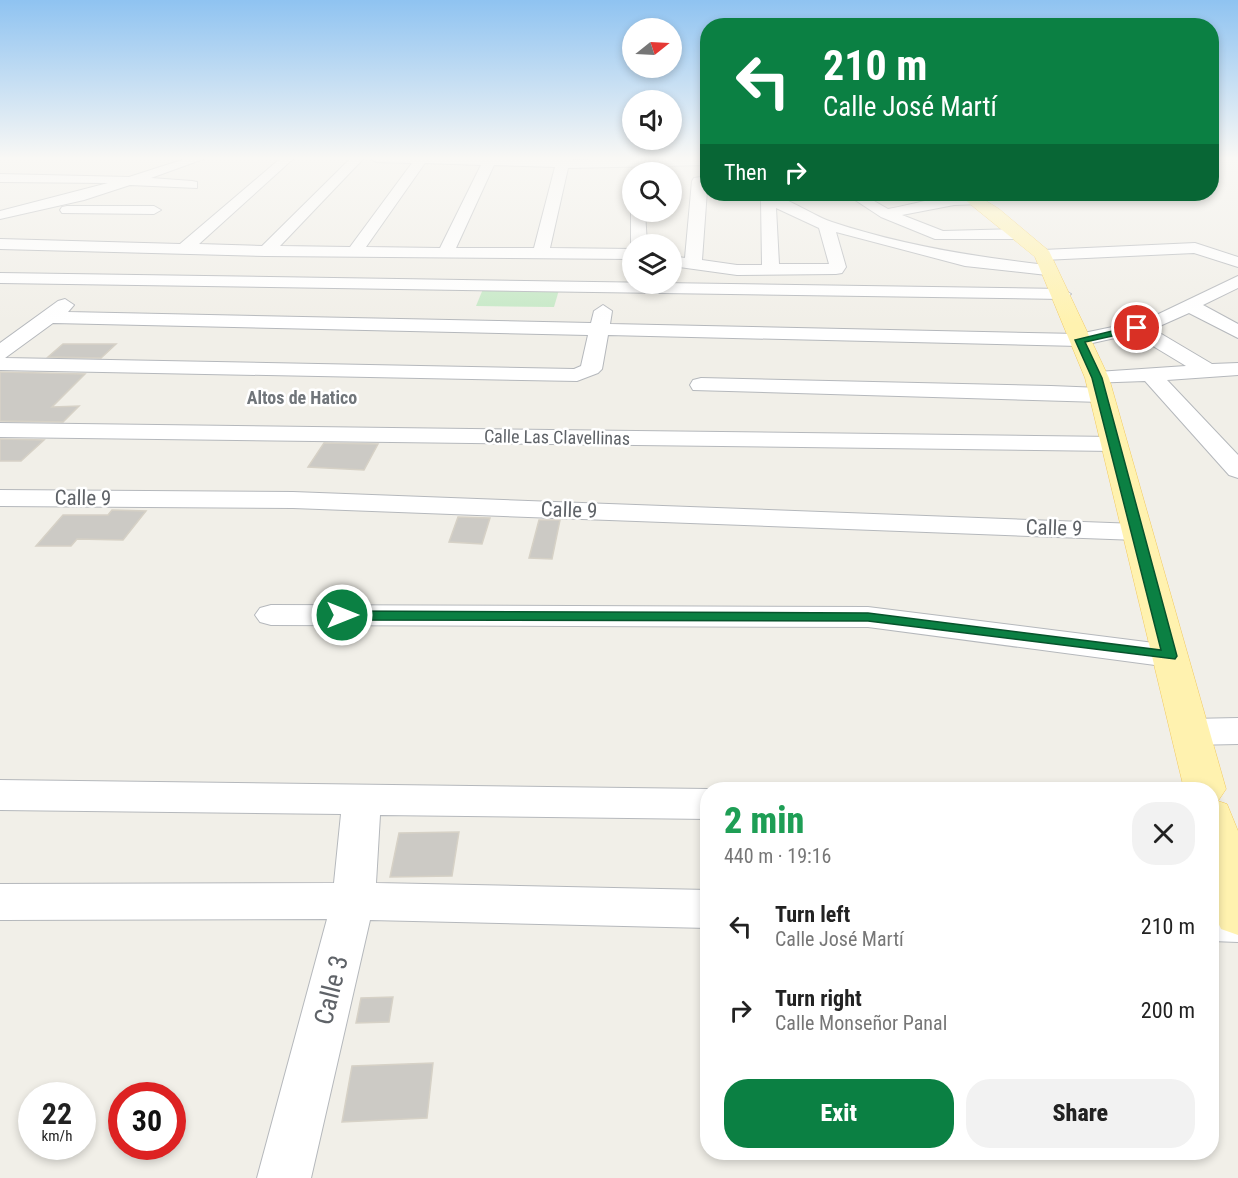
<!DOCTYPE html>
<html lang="en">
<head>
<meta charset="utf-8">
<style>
	:root { --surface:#fff; --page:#f2f2f2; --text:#222; --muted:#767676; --accent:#0b8043 }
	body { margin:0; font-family:"Roboto Condensed",sans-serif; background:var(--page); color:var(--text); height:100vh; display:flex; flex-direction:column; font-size:22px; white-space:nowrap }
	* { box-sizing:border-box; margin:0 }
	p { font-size:20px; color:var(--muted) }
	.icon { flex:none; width:33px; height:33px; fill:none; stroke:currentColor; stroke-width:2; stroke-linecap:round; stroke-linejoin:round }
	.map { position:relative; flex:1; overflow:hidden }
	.details { position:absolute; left:700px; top:782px; width:519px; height:378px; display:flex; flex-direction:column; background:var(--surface); border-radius:24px; box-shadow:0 3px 9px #0003 }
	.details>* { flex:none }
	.banner { position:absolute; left:700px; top:18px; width:519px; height:183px; border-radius:24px; box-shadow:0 3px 9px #0003; background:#0b8043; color:#fff; overflow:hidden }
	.needle { width:39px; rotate:72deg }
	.fabs { position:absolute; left:622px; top:18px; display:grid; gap:12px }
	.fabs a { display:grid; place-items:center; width:60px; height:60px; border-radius:50%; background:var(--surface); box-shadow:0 3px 9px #0003; font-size:30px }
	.speed { position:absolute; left:18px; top:1082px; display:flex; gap:12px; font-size:30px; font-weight:700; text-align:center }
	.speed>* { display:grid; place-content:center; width:78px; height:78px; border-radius:50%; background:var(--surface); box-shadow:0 3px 9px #0003; line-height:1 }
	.speed small { font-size:15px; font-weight:400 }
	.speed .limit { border:9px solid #d22; background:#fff; color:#111 }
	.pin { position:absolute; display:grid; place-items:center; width:51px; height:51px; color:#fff; margin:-26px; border:3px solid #fff; border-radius:50%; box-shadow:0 2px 6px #0007 }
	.me { position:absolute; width:66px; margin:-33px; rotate:90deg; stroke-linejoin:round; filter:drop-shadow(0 0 4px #0008) }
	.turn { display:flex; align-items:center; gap:21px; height:126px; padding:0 24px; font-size:27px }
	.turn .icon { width:78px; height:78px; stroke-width:2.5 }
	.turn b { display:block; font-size:42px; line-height:51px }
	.then { display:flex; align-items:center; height:57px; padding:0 24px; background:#0003; gap:12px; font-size:22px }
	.round { display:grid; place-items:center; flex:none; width:63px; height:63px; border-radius:24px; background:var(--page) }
	.headline { display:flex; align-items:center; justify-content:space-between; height:102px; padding:0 24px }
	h1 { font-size:36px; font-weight:800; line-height:45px; color:#1e9e55 }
	.button { display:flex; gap:12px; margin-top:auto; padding:12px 24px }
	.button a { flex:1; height:69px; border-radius:24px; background:var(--accent); color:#fff; font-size:24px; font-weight:800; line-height:69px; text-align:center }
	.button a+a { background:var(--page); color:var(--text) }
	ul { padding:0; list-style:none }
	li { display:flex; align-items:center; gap:18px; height:84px; padding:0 24px }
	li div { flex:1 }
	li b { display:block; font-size:22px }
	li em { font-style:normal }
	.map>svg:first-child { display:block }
	.green { fill:#c5e8c5 }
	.building { fill:#cccac5; stroke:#d6d1c6; stroke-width:1.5 }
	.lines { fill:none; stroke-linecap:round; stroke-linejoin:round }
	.minor-casing { stroke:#b5b8bc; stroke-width:2 }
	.major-casing { stroke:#f2c960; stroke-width:1 }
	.minor { fill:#fff; fill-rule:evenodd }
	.major { fill:#fff2af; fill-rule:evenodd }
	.route { fill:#0b8043; stroke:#07532c; stroke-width:1.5 }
	.labels { text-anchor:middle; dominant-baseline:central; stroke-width:5; stroke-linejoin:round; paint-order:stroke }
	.far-neighbourhood-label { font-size:18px; font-weight:bold; fill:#70757a; stroke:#fff }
	.far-street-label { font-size:18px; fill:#5f6368; stroke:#fff }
	.street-label { font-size:21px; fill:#5f6368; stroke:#fff }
	.near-street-label { font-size:26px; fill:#5f6368; stroke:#fff }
</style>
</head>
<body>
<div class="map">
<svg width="1238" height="1178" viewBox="0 0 1238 1178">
	<rect width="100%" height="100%" fill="#f1efe8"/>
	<path class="green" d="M483 289 559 290 554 307 476 306Z"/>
	<g class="building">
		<path d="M63 344H116L101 358 48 357Z"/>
		<path d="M0 372 85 374 52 407 79 406 63 422 0 421Z"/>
		<path d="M0 439 44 440 21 461H0Z"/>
		<path d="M324 443 378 444 364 470 308 467Z"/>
		<path d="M112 510 146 511 123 540 77 539 71 546H36L63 515H108Z"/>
		<path d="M458 517 490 518 482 544 449 542Z"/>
		<path d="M539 520H560L552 559 529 558Z"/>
		<path d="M459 832 452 876 390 877 399 833Z"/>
		<path d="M393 997 389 1022 356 1023 361 998Z"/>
		<path d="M433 1063 427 1118 342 1122 352 1066Z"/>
	</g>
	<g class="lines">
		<defs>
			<g id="minor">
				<path d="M188 158H206L151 178 192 181 197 182V188L130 185 84 200 0 219V211L108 183 0 182V174L129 177Z"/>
				<path d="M281 158H294L199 244 262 246 351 158H364L280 246 350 247 412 163 376 162 370 158H570L572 160 708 158V165L568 168 550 248 633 249V259L266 256 0 249V239L180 244ZM425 163 481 165 440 248 366 247ZM494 165 555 167 534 248H456Z"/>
				<path d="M708 176 702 260 737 265H762L761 200 756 194C781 191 808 214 832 222 901 245 974 257 1047 265L1056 270 1047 275 965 266 836 232 846 267 842 273 836 274 737 275 672 266V256L685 258 692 181 694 178ZM776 208 819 228 829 264H779Z"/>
				<path d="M846 194H862L888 209C917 204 952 191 981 198V204L954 205 902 215 943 231 1019 229 1027 234 1019 239H935L881 217Z"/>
				<path d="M67 206H154L161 210 154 214 62 213 60 210 62 207Z"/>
				<path d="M633 209V212H645L647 244H633V247L631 244V212Z"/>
				<path d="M1195 243 1238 257V267L1194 253 1043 260 1035 255 1043 250Z"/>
				<path d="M0 273 1062 289 1071 294 1062 299 0 283Z"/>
				<path d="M1238 276V288L1203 305 1238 324V338L1189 313 1153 329 1212 364 1238 363V375L1167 380 1238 455V478L1229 475 1145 381 1089 383 1086 378 1089 373 1097 372 1186 366 1133 334 1079 346 608 335 602 369 598 373 577 381 0 370V343L58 301 65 299 74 305 68 312 591 323 594 311 603 305 612 311 610 324 1079 334 1146 320ZM53 323 588 335 581 366 574 369 5 358Z"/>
				<path d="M701 378 1051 386 1101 388 1109 390 1112 395 1109 400 1101 402 693 390 690 385 693 380Z"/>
				<path d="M0 423 1114 437 1123 439 1126 444 1123 449 1114 451 0 437Z"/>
				<path d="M0 490 293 492 1137 524 1147 526 1151 532 1147 538 1137 540 293 508 0 506Z"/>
				<path d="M271 605 868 607 1170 645 1182 648 1186 656 1182 664 1170 667 868 627 271 625 260 622 255 615 260 608Z"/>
				<path d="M1238 718V744L1190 745 1177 741 1172 732 1177 723 1190 719Z"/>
				<path d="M0 780 708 789V819L380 815 376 883 708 890V928L370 920 311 1178H257L327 919 0 920V884L334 883 341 814 0 810Z"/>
				<path d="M1212 903 1238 904V942L1212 941Z"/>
			</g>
			<path id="major" d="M958 194H975L999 209 1049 251 1109 378 1226 789 1218 801 1227 804 1238 831V935L1221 929 1214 914 1212 789H1184L1085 378 1035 257Z"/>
		</defs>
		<use href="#minor" class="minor-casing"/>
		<use href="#major" class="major-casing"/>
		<use href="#minor" class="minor"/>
		<use href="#major" class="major"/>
	</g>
	<linearGradient id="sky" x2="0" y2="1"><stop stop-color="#8fc3f1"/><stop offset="0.49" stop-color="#f9f8f5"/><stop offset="1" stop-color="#f9f8f5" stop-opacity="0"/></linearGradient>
	<rect width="1238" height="323" fill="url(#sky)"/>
	<path class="route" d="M1137 325 1140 326V330L1085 342 1102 378 1177 656 1175 659 868 621 342 620 335 615 342 611 868 613 1161 650 1092 378 1075 340Z"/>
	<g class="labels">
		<g class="far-neighbourhood-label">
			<text x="302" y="397">Altos de Hatico</text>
		</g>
		<g class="far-street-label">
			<text transform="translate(557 437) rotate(1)">Calle Las Clavellinas</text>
		</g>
		<g class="street-label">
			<text transform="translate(83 498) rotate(1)">Calle 9</text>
			<text transform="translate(569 510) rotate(2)">Calle 9</text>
			<text transform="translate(1054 528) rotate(2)">Calle 9</text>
		</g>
		<g class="near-street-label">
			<text transform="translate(331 990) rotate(-76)">Calle 3</text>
		</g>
	</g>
</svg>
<div class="fabs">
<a><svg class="needle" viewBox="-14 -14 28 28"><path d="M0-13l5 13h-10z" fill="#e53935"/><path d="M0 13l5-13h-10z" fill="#767676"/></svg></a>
<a><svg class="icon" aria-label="sound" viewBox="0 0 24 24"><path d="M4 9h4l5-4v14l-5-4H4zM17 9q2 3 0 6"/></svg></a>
<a><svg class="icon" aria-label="search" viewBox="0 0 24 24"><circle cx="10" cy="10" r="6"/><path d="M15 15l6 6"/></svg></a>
<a><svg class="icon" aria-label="layers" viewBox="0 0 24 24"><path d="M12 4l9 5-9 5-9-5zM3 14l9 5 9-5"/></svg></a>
</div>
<div class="speed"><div>22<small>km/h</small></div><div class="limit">30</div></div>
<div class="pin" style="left:1137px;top:328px;background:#d93025"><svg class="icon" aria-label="arrive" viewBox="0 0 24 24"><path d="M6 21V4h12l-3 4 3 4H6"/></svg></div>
<svg class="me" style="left:342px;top:615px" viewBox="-20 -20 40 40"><circle r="17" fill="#0b8043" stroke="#fff" stroke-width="3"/><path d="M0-11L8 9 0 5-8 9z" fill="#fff"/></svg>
<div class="banner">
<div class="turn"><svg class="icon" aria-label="left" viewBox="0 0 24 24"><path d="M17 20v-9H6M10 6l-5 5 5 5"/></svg><div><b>210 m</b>Calle José Martí</div></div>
<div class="then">Then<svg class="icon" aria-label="right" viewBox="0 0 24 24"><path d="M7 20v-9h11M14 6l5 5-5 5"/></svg></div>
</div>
<section class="details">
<div class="headline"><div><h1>2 min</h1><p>440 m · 19:16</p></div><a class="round"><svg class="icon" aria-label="close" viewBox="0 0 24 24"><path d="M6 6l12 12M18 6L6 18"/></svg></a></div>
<ul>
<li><svg class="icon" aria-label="left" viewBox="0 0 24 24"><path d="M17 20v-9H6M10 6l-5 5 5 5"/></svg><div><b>Turn left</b><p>Calle José Martí</p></div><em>210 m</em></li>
<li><svg class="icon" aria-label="right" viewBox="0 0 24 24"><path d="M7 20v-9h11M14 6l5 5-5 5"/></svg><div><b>Turn right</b><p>Calle Monseñor Panal</p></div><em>200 m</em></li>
</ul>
<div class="button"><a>Exit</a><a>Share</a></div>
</section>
</div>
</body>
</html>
